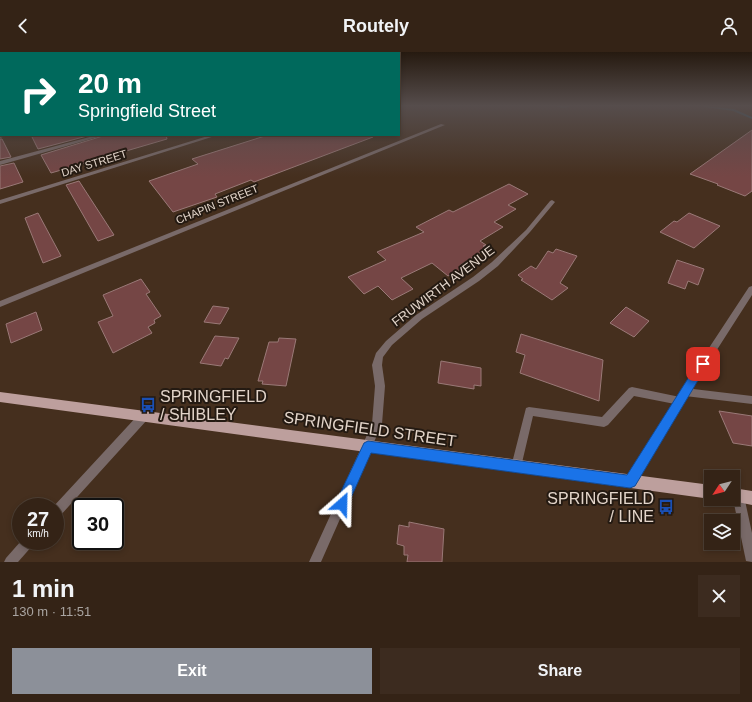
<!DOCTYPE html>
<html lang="en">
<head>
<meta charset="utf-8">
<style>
	:root { --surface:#342316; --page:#3c2b1f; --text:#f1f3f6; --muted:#a9a4a1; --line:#4e4035; --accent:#8c9099 }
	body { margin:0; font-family:Arial,sans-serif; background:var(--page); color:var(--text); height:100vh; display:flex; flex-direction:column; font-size:15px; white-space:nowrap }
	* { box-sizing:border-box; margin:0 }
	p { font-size:13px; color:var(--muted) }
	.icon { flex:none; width:22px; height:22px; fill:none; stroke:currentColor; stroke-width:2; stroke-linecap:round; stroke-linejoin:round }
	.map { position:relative; height:510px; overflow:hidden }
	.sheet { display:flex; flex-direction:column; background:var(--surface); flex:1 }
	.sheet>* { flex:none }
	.hud { position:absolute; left:0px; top:0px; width:400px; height:84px; box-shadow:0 2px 6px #0003,0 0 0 1px var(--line); background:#00695c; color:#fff; overflow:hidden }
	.needle { width:26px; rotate:234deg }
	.buttons { position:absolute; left:704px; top:418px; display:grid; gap:8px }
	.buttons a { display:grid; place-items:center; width:36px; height:36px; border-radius:0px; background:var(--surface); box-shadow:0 2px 6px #0003,0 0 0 1px var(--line); font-size:20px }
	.speed { position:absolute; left:12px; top:446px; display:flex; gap:8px; font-size:20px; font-weight:700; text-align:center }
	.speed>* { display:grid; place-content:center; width:52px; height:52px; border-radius:50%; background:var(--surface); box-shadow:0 2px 6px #0003,0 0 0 1px var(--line); line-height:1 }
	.speed small { font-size:10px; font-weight:400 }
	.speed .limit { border:2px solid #111; border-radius:6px; background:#fff; color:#111 }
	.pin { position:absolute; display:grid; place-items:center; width:34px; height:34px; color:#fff; margin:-17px; border-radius:8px; box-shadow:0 2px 6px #0006 }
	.me { position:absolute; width:44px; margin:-22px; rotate:25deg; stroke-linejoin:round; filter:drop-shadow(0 0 3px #0008) }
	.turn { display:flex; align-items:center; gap:14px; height:84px; padding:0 12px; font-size:18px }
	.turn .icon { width:52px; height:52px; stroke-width:2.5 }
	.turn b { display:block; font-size:28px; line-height:34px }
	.round { display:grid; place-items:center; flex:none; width:42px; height:42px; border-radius:0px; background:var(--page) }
	.summary { display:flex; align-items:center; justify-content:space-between; height:68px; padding:0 12px }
	h1 { font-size:24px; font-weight:800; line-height:30px }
	.button { display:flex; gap:8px; margin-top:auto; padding:8px 12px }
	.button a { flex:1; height:46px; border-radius:0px; background:var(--accent); color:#fff; font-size:16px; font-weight:800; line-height:46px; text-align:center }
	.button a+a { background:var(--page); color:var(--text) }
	header { display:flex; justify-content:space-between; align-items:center; height:52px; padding:0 12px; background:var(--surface); font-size:18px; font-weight:800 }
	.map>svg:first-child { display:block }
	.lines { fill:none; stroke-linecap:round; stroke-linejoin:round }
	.stream { fill:#26576e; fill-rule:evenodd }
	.building { fill:#754645; stroke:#9a7977 }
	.service { fill:#796a69; fill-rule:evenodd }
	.minor { fill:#796a69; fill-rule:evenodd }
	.primary { fill:#bd9f9d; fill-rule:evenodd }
	.route { fill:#1a73e8; stroke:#114b97 }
	.labels { text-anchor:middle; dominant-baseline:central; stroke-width:4; stroke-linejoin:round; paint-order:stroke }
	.far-street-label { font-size:11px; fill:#e3d5ca; stroke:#241a12 }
	.street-label { font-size:13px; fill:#e3d5ca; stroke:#241a12 }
	.near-poi-label { font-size:16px; fill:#e3d5ca; stroke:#241a12; text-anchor:start }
	.near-street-label { font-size:16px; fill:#e3d5ca; stroke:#241a12 }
</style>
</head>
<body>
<header><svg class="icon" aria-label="back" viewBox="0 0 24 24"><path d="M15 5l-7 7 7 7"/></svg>Routely<svg class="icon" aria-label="person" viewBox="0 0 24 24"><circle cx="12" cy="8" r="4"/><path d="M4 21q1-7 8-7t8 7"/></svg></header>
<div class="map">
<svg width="752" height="510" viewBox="0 0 752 510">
	<rect width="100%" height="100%" fill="#452f1e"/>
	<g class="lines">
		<g class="stream">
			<path d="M556 54H570C567 56 559 56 556 54Z"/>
			<path d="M704 54 734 57 752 65V67L733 59 705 55Z"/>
		</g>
	</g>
	<g class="building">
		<path d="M752 78V139L745 144 717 133 718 132 690 122Z"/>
		<path d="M31 83H91L38 97Z"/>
		<path d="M106 83H166L167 87 51 121 41 103Z"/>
		<path d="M268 83H373V85L254 130 251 128 215 142 217 145 173 160 149 129 198 112 192 107Z"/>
		<path d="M0 87H2L11 105 0 107Z"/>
		<path d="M14 111 23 130 0 137V114Z"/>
		<path d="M79 129 114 183 98 189 66 133Z"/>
		<path d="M509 132 528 142 508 153 516 157 494 170 503 175 480 189 486 193 483 194 487 196 459 214 462 217 448 224 432 211 401 226 413 237 392 248 378 234 364 242 348 225 386 208 377 200 424 180 416 175 449 158 453 160Z"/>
		<path d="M38 161 61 204 43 211 25 166Z"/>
		<path d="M689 161 720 174 694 196 660 180 674 169 677 170Z"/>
		<path d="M556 197 577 204 560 231 568 236 552 248 521 228 523 227 518 223 531 214 536 217 548 199 553 201Z"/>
		<path d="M677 208 704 217 698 233 688 229 685 237 668 231Z"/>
		<path d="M141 227 150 240 146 242 161 264 154 268 155 271 148 275 152 281 113 301 98 270 113 264 103 243Z"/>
		<path d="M213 254 229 256 220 272 204 270Z"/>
		<path d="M626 255 649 269 634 285 610 271Z"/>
		<path d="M36 260 42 278 11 291 6 272Z"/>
		<path d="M521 282 603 308 599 349 520 321 525 303 516 300Z"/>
		<path d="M215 284 239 286 228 307 225 306 221 314 200 311Z"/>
		<path d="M279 286 296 287 286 334 262 332 263 329H258L269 290H278Z"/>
		<path d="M441 309 481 316V334L474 333V337L438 331Z"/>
		<path d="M719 359 752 364V394L733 391Z"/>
		<path d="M409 470 444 477 442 510H407L408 503H404V494L397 492 399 473 409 475Z"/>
	</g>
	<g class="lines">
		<g class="service">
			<rect x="0" y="76" width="1" height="2"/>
			<path d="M0 83H8L0 86Z"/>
			<path d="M97 83H105L0 113V109Z"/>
			<path d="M632 335 680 345 683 346 685 349 683 352 680 353 634 344 608 373 604 375 533 364 521 415 520 419 516 420 512 419 511 415 526 356 529 355 602 365 629 336Z"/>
			<path d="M685 336 752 344V352L685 344 682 343 680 340 682 337Z"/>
		</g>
		<g class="minor">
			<path d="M441 72 445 73 0 255V249Z"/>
			<path d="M211 83H218L0 152V148Z"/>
			<path d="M552 148 555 150 530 180 498 214 479 229 422 267 392 293 383 305 382 313 385 334 382 372 321 510H309L372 372 375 334 372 313 376 301 386 289 416 263 473 225 492 210 526 178 550 149Z"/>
			<path d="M752 234V243L688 343 634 434 630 436 626 434 624 430 626 426 682 337 749 235Z"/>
			<path d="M143 360 147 362 148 365 147 368 59 465 55 467V455H53L139 362Z"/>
			<path d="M738 438 742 440 744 444 752 481V510L746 509 733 447 734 440Z"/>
			<path d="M21 489H35L33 493 18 510H4L6 506Z"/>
		</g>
		<g class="primary">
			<path d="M0 340 711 433V447L0 350Z"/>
			<path d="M733 436 752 439V453L728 448 733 447Z"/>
		</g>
	</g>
	<linearGradient id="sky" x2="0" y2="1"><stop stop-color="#261a10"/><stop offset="0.43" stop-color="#564d4c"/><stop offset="1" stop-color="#564d4c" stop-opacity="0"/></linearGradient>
	<rect width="752" height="125" fill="url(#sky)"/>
	<path class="route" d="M703 308 706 309 708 312 706 315 635 434 630 436 371 401 346 457 342 459 337 457 335 452 364 391 368 389 627 423 699 309Z"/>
	<defs>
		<symbol id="bus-bare" viewBox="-9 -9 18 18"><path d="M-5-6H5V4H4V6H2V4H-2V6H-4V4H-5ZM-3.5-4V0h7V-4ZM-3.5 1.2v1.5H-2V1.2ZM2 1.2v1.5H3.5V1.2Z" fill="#1a4fb4" stroke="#241a12" stroke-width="2.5" paint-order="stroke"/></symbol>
	</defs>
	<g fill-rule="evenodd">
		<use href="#bus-bare" x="137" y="342" width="22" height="22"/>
		<use href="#bus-bare" x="655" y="444" width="22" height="22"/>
	</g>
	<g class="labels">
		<g class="far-street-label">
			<text transform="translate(94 111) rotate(-17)">DAY STREET</text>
			<text transform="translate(217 152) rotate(-22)">CHAPIN STREET</text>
		</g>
		<g class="street-label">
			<text transform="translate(443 234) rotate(-37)">FRUWIRTH AVENUE</text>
		</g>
		<g class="near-poi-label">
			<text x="160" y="344">SPRINGFIELD<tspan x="160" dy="18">/ SHIBLEY</tspan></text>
			<text x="654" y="446" text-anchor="end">SPRINGFIELD<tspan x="654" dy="18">/ LINE</tspan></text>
		</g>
		<g class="near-street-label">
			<text transform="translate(370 377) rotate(8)">SPRINGFIELD STREET</text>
		</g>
	</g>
</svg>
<div class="buttons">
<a><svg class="needle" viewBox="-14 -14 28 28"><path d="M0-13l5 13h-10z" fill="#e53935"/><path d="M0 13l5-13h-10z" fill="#a9a4a1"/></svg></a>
<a><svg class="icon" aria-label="layers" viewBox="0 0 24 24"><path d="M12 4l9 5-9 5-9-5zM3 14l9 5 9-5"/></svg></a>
</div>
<div class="speed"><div>27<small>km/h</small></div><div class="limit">30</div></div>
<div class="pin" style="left:703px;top:312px;background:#d93025"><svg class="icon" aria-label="arrive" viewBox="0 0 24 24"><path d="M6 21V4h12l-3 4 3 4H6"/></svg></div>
<svg class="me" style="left:342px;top:452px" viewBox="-20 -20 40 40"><path d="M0-17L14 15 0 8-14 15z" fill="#1a73e8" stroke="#fff" stroke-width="4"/></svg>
<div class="hud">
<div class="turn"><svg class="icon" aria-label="right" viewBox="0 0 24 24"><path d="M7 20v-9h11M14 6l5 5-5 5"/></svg><div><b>20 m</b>Springfield Street</div></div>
</div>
</div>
<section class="sheet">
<div class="summary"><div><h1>1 min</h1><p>130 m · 11:51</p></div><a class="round"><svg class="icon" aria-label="close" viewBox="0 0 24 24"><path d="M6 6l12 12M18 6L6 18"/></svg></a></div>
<div class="button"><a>Exit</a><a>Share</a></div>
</section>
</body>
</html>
